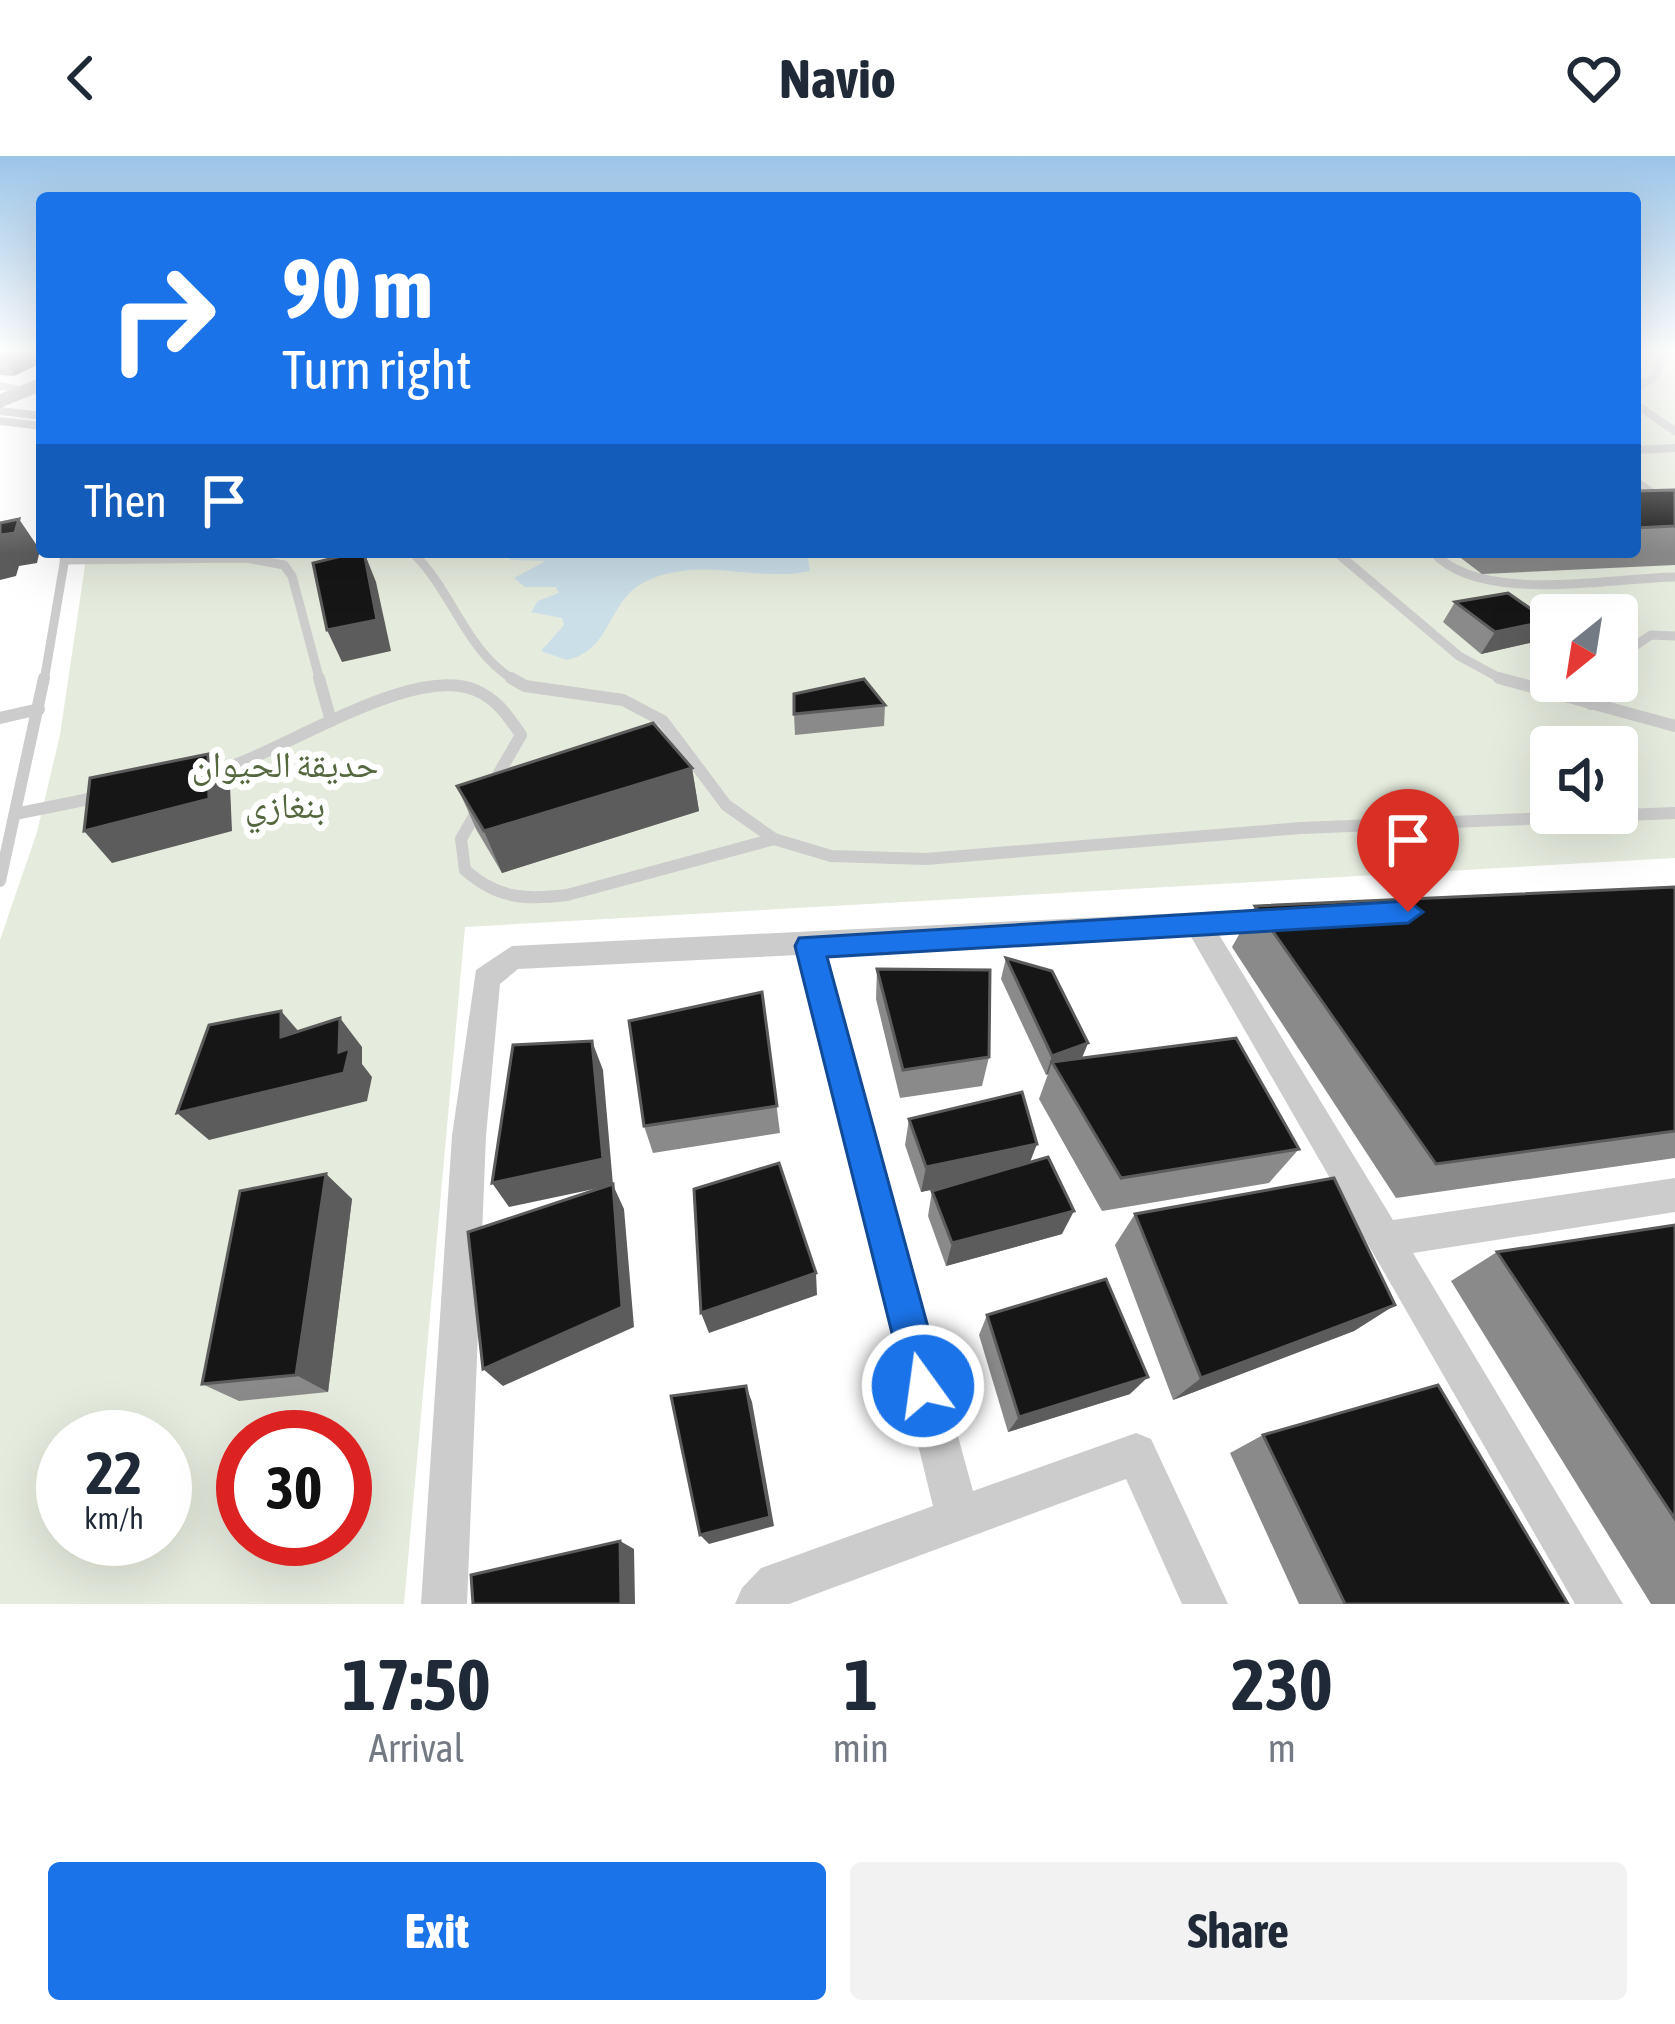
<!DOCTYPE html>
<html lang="en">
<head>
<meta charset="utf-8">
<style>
	:root { --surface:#fff; --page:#f2f2f3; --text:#1f2937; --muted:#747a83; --accent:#1a73e8 }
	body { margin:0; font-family:"Asap Condensed","Noto Naskh Arabic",sans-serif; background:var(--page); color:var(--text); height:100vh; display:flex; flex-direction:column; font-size:45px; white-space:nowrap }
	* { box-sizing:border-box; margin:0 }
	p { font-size:39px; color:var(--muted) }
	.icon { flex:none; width:66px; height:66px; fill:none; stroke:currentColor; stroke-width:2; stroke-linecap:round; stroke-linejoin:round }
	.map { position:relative; height:1448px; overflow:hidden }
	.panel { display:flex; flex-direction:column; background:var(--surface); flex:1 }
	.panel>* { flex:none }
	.banner { position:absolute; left:36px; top:36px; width:1605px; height:366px; border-radius:12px; box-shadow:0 12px 48px #0002; background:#1a73e8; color:#fff; overflow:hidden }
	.needle { width:78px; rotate:210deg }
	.buttons { position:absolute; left:1530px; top:438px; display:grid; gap:24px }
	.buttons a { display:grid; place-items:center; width:108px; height:108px; border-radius:12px; background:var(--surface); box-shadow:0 12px 48px #0002; font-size:60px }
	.speed { position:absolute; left:36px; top:1254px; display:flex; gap:24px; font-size:60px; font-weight:700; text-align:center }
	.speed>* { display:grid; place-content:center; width:156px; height:156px; border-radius:50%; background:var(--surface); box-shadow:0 12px 48px #0002; line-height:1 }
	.speed small { font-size:30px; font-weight:400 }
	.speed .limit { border:18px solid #d22; background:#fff; color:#111 }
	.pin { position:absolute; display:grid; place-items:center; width:102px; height:102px; color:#fff; margin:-123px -51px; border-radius:50% 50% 50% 0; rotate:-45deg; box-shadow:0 0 12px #0007 }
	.pin .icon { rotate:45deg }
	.me { position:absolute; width:132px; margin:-66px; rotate:346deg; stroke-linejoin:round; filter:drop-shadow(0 0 9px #0008) }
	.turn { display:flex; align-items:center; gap:42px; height:252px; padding:0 48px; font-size:54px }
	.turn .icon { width:156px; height:156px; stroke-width:2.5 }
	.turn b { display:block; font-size:84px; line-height:102px }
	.then { display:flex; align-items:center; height:114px; padding:0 48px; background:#0003; gap:24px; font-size:45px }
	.eta { display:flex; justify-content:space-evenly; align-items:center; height:204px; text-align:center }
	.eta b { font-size:72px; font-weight:700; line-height:84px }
	.cta { display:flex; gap:24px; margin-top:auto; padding:24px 48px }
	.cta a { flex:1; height:138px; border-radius:12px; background:var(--accent); color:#fff; font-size:48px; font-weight:700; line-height:138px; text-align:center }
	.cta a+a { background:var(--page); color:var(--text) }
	header { display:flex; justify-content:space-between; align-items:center; height:156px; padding:0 48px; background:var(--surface); font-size:54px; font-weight:700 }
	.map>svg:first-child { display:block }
	.green { fill:#e5ebdd; fill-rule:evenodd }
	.water { fill:#cbdfe9 }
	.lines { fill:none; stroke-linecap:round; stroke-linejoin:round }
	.lane-far2 { stroke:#ccc; stroke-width:8 }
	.lane-far1 { stroke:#ccc; stroke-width:9 }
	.lane { stroke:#ccc; stroke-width:12 }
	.street { fill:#ccc; fill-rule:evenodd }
	.secondary { fill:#b9b9b9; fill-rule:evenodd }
	.wall { fill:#8a8a8a }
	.shaded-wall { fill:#5c5c5c }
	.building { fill:#161616; stroke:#5c5c5c; stroke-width:3 }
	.route { fill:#1a73e8; stroke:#114b97; stroke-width:3 }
	.labels { text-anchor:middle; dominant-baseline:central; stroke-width:12; stroke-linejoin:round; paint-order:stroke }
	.park-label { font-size:36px; fill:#54673f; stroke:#fff }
</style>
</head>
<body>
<header><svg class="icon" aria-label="back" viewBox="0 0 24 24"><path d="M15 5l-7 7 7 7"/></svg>Navio<svg class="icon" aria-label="heart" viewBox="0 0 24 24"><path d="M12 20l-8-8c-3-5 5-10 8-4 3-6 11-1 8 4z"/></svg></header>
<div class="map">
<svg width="1675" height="1448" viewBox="0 0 1675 1448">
	<rect width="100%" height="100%" fill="#fff"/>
	<path class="green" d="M1635 195H1675V702L465 771 404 1448H0V784L37 676 60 579 87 396H1635ZM1551 459H1617V525H1551ZM1551 591H1617V657H1551ZM63 1281H165V1383H63ZM243 1281H345V1383H243Z"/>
	<path class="water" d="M503 396 750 402 764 396H807L810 415C753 427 699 398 643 427 608 445 611 495 567 504L541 495 564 469 562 462 531 456 538 445 559 437 556 431H525L514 422 546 405 511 404Z"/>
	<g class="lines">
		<g class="lane-far2">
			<path d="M1635 231 1655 222 1662 200 1671 195"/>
			<path d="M1635 248 1675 275"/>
			<path d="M0 255 42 260"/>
			<path d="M0 265 42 270"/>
			<path d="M1635 294 1675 292"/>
			<path d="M1635 325 1659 341"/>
		</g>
		<g class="lane-far1">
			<path d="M1654 338 1675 352"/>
			<path d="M412 396C453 435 466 497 516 525"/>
			<path d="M1336 396 1459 500 1505 525"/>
			<path d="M1433 396C1480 449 1609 422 1675 421"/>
			<path d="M64 404 246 402 284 409 292 420 320 525"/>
			<path d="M1617 502 1651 479 1675 480"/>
			<path d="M44 525 66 396"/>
		</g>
		<g class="lane">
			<path d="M319 522 331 565"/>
			<path d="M511 522 525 530 623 544 663 565 726 649 774 683 831 700 926 703 1301 672 1675 657"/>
			<path d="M1499 522 1675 570"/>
			<path d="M1591 548 1592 525"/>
			<path d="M0 562 39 553"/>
			<path d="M202 620C275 603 407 507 475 534 497 543 508 560 521 579L461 683 465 714C498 743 525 744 567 739L774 683"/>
			<path d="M15 658 104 640"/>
			<path d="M0 725 44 522"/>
		</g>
		<g class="street">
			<path d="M0 226 36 233 29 237 0 234Z"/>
			<path d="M1282 752 1292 755 1296 763 1292 771 1218 777 1393 1064 1675 1022V1056L1413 1097 1623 1448H1575L1190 779 826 798 973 1335 1136 1277 1151 1283 1228 1448H1182L1126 1323 789 1448H735L742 1432 761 1412 933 1350 798 799 518 813 500 828 486 980 467 1448H421L452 980 476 814 512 790Z"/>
		</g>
		<path class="secondary" d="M42 221V235L0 252V238Z"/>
	</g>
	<g class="wall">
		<path d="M0 195 14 220 0 219Z"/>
		<path d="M1675 334V409L1482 418 1453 396H1635V335Z"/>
		<path d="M996 396H1025L1021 401Z"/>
		<path d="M1455 446 1534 486 1481 498 1443 466Z"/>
		<path d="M885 549 884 570 795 579 794 558Z"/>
		<path d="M692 612 699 655 502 717 476 673 457 630Z"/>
		<path d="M1675 731V1002L1396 1042 1232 791 1255 750Z"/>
		<path d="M1006 802 1088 887 1082 902 1299 993 1269 1027 1102 1055 1039 943 1048 918 1046 919 1001 823Z"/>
		<path d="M877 813 989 901 982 930 900 942 876 843Z"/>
		<path d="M762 836 780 977 653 997 644 970Z"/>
		<path d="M909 963 1030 1006 1062 1078 946 1110 928 1060 932 1035 952 1029 921 1036 905 989Z"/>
		<path d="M326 1018 352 1043 328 1236 239 1245 202 1228Z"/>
		<path d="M1135 1058 1395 1149 1354 1175 1173 1244 1115 1089Z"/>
		<path d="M1675 1069V1448H1651L1451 1125 1497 1096Z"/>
		<path d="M987 1159 1130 1238 1008 1276 979 1179Z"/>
		<path d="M1263 1279 1568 1448H1299L1230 1297Z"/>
	</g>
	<g class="shaded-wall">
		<path d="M0 195H42V207L14 220Z"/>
		<path d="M19 363 40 394 37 407 19 410 16 420 0 424V379Z"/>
		<path d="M364 396 376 426 391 495 342 506 327 474Z"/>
		<path d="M1548 465 1534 486 1481 498 1495 476Z"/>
		<path d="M208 598 230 630 232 675 112 707 84 675Z"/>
		<path d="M692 612 699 655 502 717 484 675Z"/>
		<path d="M281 855 306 884 281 881Z"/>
		<path d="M340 862 362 891V908L372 921 367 945 209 984 177 957 339 896Z"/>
		<path d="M592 885 603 914 613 1029 624 1053 634 1171 503 1230 483 1213 613 1029 509 1051 492 1027Z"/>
		<path d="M1088 887 1080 906H1052L1048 918 1046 919 1052 900Z"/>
		<path d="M1037 988 1027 1014 921 1036 926 1011Z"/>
		<path d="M326 1018 352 1043 328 1236 296 1219Z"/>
		<path d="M1074 1055 1062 1078 946 1110 952 1087Z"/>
		<path d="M816 1117 817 1139 709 1177 701 1157Z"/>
		<path d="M1395 1149 1354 1175 1173 1244 1201 1222Z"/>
		<path d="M1148 1221 1130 1238 1008 1276 1019 1261Z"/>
		<path d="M746 1230 752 1246 774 1370 709 1388 700 1379Z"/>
		<path d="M620 1385 634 1393 635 1448H621Z"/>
	</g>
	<g class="building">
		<path d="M1675 334V370L1635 372V335Z"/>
		<path d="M19 363 15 377 0 379V367Z"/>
		<path d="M358 396H364L377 464 327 474 313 407Z"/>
		<path d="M1508 437 1548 465 1495 476 1455 446Z"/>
		<path d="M864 523 885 549 794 558V538Z"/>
		<path d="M653 567 692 612 484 675 457 630Z"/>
		<path d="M208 598 209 643 84 675 90 622Z"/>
		<path d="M1675 731V975L1436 1008 1255 750Z"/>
		<path d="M1006 802 1052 815 1088 887 1052 900Z"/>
		<path d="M877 813 990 814 989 901 903 914Z"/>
		<path d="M762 836 777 950 644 970 629 865Z"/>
		<path d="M281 855V881L340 862 339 896 350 892 344 917 177 957 209 869Z"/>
		<path d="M1236 882 1299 993 1121 1022 1052 906Z"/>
		<path d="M592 885 603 1003 492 1027 513 889Z"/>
		<path d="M1022 936 1037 988 926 1011 909 963Z"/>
		<path d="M1048 1001 1074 1055 952 1087 932 1035Z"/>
		<path d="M779 1007 816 1117 701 1157 694 1033Z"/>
		<path d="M326 1018 296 1219 202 1228 240 1035Z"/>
		<path d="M1334 1022 1395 1149 1201 1222 1135 1058Z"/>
		<path d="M613 1028 622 1151 483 1213 468 1076Z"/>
		<path d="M1675 1069V1363L1497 1096Z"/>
		<path d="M1106 1123 1148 1221 1019 1261 987 1159Z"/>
		<path d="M1438 1229 1568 1448H1345L1263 1279Z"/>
		<path d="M746 1230 770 1361 700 1379 671 1240Z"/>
		<path d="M620 1385 621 1448H473L471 1419Z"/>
	</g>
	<linearGradient id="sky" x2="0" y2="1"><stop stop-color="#9cc5e8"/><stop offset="0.49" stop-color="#fff"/><stop offset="1" stop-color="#fff" stop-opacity="0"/></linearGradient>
	<rect width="1675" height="398" fill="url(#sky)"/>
	<path class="route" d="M1408 745 1423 756 1408 767 827 801 944 1230 938 1245 923 1251 909 1245 795 790 799 782Z"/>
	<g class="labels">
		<g class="park-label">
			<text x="285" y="608">حديقة الحيوان<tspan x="285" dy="41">بنغازي</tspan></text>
		</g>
	</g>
</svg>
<div class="buttons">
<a><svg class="needle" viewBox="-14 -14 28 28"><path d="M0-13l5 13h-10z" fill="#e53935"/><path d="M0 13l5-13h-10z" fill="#747a83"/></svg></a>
<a><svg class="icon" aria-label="sound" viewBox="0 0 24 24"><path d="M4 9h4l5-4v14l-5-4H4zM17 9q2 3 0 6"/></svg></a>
</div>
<div class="speed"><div>22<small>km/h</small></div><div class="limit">30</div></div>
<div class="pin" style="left:1408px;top:756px;background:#d93025"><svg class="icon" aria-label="arrive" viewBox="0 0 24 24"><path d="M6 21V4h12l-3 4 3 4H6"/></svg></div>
<svg class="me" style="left:923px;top:1230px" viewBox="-20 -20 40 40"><circle r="17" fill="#1a73e8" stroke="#fff" stroke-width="3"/><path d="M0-11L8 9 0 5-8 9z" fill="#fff"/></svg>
<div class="banner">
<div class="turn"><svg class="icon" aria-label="right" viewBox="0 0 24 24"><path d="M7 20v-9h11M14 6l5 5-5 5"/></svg><div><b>90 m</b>Turn right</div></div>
<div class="then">Then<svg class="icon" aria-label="arrive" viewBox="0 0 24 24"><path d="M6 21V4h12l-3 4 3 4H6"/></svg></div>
</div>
</div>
<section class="panel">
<div class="eta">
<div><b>17:50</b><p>Arrival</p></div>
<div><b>1</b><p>min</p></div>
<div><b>230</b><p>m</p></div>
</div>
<div class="cta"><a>Exit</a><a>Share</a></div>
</section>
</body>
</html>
